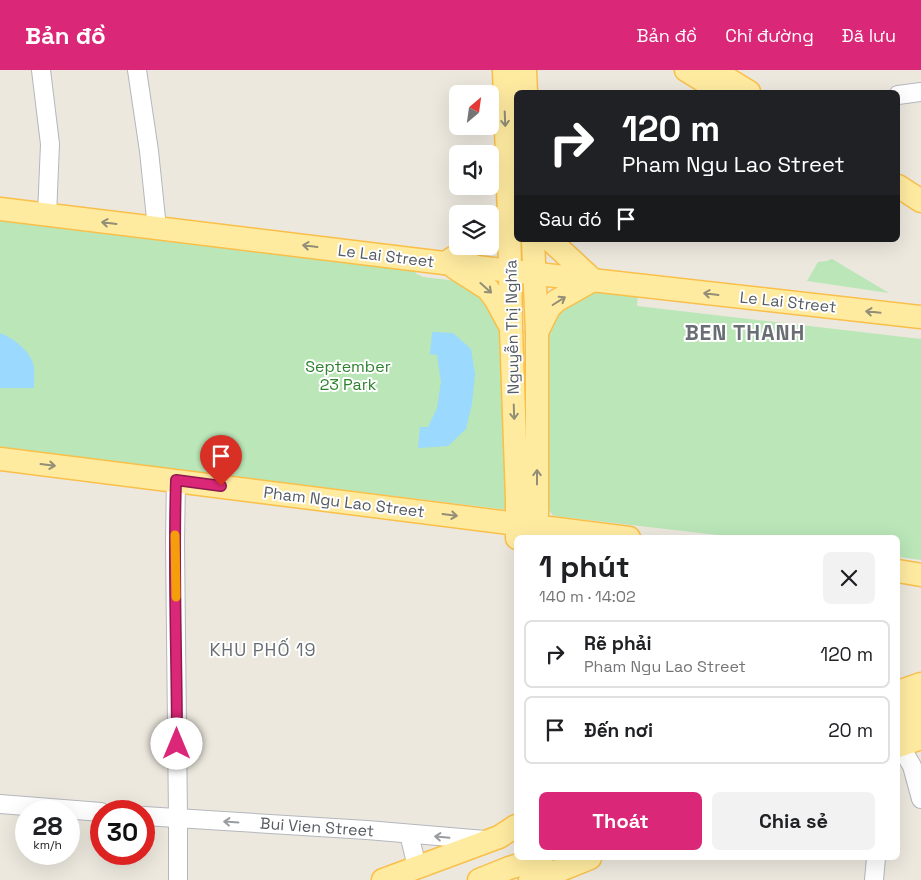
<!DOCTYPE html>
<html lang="vi">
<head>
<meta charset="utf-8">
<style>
	:root { --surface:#fff; --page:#f2f2f2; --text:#202124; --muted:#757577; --line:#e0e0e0; --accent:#db2777 }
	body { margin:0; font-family:"Space Grotesk",sans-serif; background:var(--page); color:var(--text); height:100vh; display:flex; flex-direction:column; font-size:19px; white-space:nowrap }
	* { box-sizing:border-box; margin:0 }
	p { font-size:16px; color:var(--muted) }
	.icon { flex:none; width:28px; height:28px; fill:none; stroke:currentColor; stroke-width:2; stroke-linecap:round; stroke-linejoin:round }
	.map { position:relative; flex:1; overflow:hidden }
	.panel { position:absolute; left:514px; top:465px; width:386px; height:325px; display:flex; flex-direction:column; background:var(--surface); border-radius:8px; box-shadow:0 5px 20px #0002 }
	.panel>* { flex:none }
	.banner { position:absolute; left:514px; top:20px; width:386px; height:152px; border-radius:8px; box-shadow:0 5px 20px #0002; background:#202124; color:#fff; overflow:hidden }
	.needle { width:32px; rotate:29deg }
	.fabs { position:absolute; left:449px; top:15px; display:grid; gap:10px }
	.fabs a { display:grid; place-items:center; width:50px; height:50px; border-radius:8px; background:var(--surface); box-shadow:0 5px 20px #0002; font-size:25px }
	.speed { position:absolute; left:15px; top:730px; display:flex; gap:10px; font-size:25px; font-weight:700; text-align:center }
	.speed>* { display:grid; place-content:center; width:65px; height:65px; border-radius:50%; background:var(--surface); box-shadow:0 5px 20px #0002; line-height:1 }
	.speed small { font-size:12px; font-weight:400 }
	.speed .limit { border:8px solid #d22; background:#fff; color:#111 }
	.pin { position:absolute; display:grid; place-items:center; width:42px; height:42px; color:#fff; margin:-51px -21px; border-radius:50% 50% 50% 0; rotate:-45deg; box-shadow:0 0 5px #0007 }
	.pin .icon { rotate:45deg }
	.me { position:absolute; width:55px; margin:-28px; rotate:0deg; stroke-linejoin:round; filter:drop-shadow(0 0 4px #0008) }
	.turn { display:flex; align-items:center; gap:18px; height:105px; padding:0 25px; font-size:22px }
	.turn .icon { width:65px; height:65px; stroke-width:2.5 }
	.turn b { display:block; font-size:35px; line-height:42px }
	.then { display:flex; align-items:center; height:48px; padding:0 25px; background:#0003; gap:10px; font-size:19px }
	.round { display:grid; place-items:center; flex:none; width:52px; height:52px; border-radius:8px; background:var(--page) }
	.headline { display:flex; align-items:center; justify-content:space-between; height:85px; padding:0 25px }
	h1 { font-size:30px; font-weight:700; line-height:38px }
	.primary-button { display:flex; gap:10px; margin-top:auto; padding:10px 25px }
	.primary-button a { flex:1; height:58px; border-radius:8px; background:var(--accent); color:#fff; font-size:20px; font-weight:700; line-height:58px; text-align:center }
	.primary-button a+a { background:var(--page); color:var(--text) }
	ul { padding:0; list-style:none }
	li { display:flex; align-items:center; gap:15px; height:68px; margin:0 10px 8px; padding:0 15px; border:2px solid var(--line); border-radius:8px }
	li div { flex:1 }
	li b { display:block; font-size:19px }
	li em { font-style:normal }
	header { display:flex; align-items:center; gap:30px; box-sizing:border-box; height:70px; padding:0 25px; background:var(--accent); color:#fff }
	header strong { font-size:24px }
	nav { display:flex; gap:28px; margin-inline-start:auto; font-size:18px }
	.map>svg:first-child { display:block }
	.green { fill:#bae6b8 }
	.water { fill:#9bd9ff }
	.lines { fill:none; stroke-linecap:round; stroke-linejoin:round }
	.minor-casing { stroke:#b4b7bd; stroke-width:20 }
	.major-casing { stroke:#fabf49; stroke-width:25 }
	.minor { stroke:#fff; stroke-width:18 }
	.major { stroke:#ffeba0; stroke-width:22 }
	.oneway { stroke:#928e77 }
	.oneway2 { stroke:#9a9da0 }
	.route-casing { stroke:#8e194d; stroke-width:12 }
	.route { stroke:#db2777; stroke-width:9 }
	.slow { stroke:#f59e0b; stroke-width:9 }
	.labels { text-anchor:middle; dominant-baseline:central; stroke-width:4; stroke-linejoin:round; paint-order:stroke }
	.street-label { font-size:16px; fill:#575c61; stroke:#fff }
	.park-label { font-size:16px; fill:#2e822e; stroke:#fff }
	.neighbourhood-label { font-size:18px; letter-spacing:1px; fill:#686e73; stroke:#fff }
	.district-label { font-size:21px; font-weight:bold; letter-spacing:1px; fill:#686e73; stroke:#fff }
</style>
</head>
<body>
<header>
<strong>Bản đồ</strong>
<nav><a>Bản đồ</a><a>Chỉ đường</a><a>Đã lưu</a></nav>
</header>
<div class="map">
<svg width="921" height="810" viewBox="0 0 921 810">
	<rect width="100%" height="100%" fill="#ece8de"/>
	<g class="green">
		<path d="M0 149 409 197 417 204 423 207 466 212 501 249 508 440 0 378Z"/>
		<path d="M832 189 889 223 807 211 818 192 827 191Z"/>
		<path d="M586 220 638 224 637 236 921 269V490L898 487V468L735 467 553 446 549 440 548 438 546 258 548 251Z"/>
	</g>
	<g class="water">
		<path d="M432 262 453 263 471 279 475 304 472 334 466 359 448 376 418 378 420 357H428L437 338 441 312 437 285 430 284Z"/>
		<path d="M0 263C13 268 28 279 33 293 35 300 34 310 34 318H0Z"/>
	</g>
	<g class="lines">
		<defs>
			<g id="minor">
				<path d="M41 0 50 74 47 145"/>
				<path d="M137 0 149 81 157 158"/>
				<path d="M898 25 921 22"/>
				<path d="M176 410 175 472 178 749V810"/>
				<path d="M898 672 912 696 921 729"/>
				<path d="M0 734 101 742"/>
				<path d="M144 746 367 760 485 770"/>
				<path d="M409 764 417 797"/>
				<path d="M874 810 876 788"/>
			</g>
			<g id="major">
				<path d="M504 0 509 147 511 258 517 429V468"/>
				<path d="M525 0 526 22"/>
				<path d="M686 0 722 22"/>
				<path d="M713 0 749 22"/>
				<path d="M898 116 921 131"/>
				<path d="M0 139 485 198 921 247"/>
				<path d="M490 165 510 151"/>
				<path d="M533 170 537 262V468"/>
				<path d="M550 170 593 210"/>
				<path d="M445 193 472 176"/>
				<path d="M455 198 488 219 496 230 509 254"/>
				<path d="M537 262 549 238 556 231 593 210"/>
				<path d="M0 389 629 468"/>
				<path d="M898 501 921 505"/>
				<path d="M898 622 921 614"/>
				<path d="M898 640 921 632"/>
				<path d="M898 659 921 651"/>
				<path d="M898 676 921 668"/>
				<path d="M383 810 499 767 516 756"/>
				<path d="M479 810 509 798 542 788"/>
				<path d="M530 810 558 801 590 788"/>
			</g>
		</defs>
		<use href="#minor" class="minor-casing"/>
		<use href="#major" class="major-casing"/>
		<use href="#minor" class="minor"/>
		<use href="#major" class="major"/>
	</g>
	<defs><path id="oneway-shaft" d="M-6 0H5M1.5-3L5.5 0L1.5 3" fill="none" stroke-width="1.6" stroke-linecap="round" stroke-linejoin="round" transform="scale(1.25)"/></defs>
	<g class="oneway">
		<use href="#oneway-shaft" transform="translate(505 49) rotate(88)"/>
		<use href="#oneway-shaft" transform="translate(109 153) rotate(-173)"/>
		<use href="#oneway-shaft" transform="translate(310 176) rotate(-173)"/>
		<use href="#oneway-shaft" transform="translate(486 218) rotate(42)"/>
		<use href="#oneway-shaft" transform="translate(711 224) rotate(-173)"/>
		<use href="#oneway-shaft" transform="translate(559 231) rotate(-32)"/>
		<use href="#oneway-shaft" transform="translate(873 242) rotate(-174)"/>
		<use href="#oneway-shaft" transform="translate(514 342) rotate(88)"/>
		<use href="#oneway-shaft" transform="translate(48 395) rotate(7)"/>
		<use href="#oneway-shaft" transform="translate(537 407) rotate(-90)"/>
		<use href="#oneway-shaft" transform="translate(450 445) rotate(7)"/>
	</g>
	<g class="oneway2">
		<use href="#oneway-shaft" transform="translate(231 752) rotate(-176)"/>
		<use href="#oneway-shaft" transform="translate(442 767) rotate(-175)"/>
	</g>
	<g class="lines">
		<defs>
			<path id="route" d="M177 674C177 586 173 498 176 410L221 416"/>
		</defs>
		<use href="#route" class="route-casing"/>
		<use href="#route" class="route"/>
		<path class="slow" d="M175 465 176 527"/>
	</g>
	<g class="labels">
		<g class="street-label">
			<text transform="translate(386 186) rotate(7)">Le Lai Street</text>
			<text transform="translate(788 232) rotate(6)">Le Lai Street</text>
			<text transform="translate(512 257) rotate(-91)">Nguyễn Thị Nghĩa</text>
			<text transform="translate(344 432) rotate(7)">Pham Ngu Lao Street</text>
			<text transform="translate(317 757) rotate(4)">Bui Vien Street</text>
		</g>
		<g class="park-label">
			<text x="348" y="296">September<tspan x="348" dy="18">23 Park</tspan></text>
		</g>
		<g class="neighbourhood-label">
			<text x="263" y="579">KHU PHỐ 19</text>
		</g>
		<g class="district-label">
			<text x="745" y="262">BEN THANH</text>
		</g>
	</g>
</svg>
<div class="fabs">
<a><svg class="needle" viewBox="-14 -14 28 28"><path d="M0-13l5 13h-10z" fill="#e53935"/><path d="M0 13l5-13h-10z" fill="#757577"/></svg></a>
<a><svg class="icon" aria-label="sound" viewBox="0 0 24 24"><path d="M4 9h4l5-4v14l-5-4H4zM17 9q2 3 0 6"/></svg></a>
<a><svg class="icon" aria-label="layers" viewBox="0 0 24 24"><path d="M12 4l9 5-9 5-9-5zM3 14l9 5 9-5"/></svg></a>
</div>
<div class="speed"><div>28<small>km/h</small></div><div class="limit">30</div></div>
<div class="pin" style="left:221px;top:416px;background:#d93025"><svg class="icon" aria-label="arrive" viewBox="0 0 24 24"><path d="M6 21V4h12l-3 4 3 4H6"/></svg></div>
<svg class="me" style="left:177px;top:674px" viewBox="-20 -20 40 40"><circle r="19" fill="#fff"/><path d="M0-13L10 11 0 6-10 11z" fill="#db2777"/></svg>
<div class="banner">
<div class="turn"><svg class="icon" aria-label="right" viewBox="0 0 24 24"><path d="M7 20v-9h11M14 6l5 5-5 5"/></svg><div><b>120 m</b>Pham Ngu Lao Street</div></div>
<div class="then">Sau đó<svg class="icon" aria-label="arrive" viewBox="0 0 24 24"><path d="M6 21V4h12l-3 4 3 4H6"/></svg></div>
</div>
<section class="panel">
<div class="headline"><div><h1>1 phút</h1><p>140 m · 14:02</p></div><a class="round"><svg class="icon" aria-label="close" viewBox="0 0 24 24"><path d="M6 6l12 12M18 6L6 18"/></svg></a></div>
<ul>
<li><svg class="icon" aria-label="right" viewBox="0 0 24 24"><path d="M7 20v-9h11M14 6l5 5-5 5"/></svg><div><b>Rẽ phải</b><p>Pham Ngu Lao Street</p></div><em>120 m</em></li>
<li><svg class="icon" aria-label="arrive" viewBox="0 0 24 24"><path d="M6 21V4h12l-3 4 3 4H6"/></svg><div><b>Đến nơi</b></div><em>20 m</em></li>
</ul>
<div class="primary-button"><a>Thoát</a><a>Chia sẻ</a></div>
</section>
</div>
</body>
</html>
